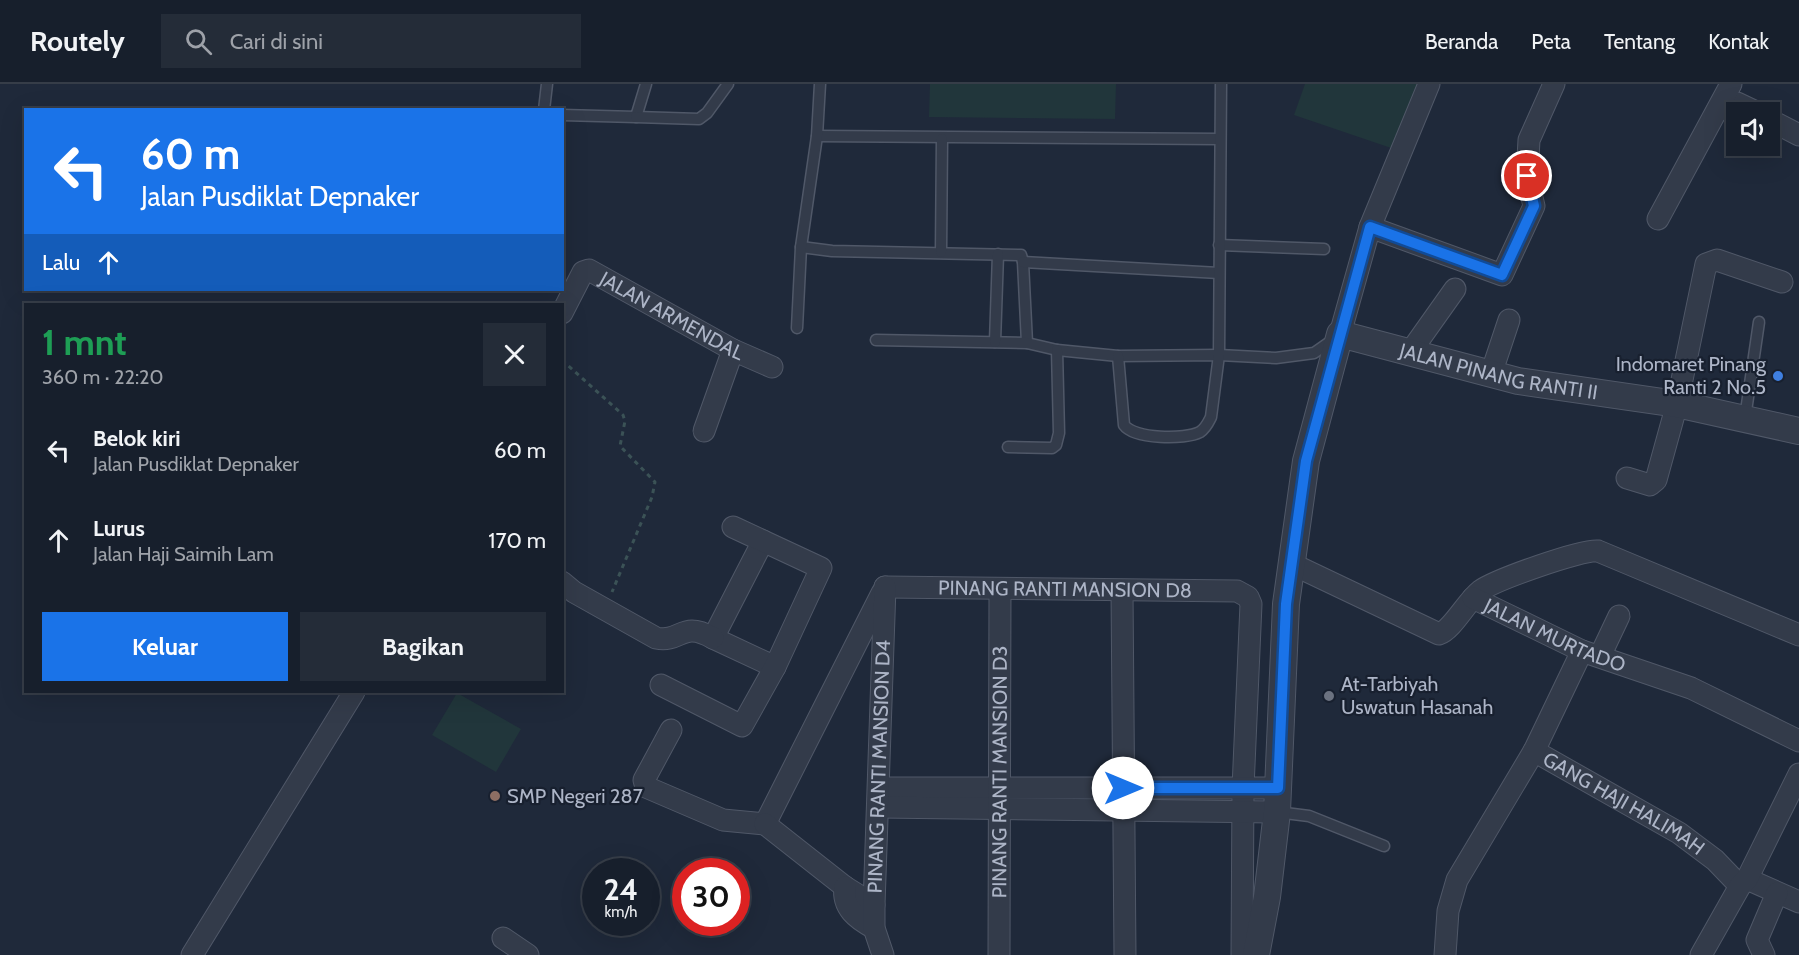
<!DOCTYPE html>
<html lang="id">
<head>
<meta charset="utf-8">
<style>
	:root { --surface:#171f2c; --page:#242c38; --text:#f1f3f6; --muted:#9ea2a9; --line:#363d48; --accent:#1a73e8 }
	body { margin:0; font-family:Cabin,sans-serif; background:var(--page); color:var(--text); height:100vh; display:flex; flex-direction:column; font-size:22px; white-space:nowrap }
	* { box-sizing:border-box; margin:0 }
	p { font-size:20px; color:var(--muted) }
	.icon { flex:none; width:33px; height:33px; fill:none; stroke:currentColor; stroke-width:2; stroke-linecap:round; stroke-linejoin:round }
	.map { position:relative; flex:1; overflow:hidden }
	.drawer { position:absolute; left:24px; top:219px; width:540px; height:390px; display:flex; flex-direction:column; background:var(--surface); border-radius:0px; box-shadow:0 6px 24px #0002,0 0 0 2px var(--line) }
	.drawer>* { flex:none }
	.hud { position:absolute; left:24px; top:24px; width:540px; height:183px; border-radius:0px; box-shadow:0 6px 24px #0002,0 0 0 2px var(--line); background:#1a73e8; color:#fff; overflow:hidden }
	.tools { position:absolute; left:1726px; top:18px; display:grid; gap:12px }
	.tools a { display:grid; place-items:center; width:54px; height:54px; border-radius:0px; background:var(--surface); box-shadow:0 6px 24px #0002,0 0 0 2px var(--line); font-size:30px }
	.speed { position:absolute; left:582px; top:774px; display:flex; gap:12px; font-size:30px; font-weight:700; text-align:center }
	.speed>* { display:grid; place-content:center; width:78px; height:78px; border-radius:50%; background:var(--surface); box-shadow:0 6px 24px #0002,0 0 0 2px var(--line); line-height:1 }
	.speed small { font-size:15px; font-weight:400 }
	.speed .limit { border:9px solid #d22; background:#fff; color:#111 }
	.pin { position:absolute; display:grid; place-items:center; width:51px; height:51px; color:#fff; margin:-26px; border:3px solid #fff; border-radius:50%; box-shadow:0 2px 6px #0007 }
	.me { position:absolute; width:66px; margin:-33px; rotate:90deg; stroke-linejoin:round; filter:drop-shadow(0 0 4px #0008) }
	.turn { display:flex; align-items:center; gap:21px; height:126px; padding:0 18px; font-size:27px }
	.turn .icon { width:78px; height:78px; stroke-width:2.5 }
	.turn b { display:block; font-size:42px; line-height:51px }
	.then { display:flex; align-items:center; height:57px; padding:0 18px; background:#0003; gap:12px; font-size:22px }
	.round { display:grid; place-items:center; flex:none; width:63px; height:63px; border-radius:0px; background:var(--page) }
	.overview { display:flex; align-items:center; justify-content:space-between; height:102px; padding:0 18px }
	h1 { font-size:36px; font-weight:800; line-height:45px; color:#1e9e55 }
	.cta { display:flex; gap:12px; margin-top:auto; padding:12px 18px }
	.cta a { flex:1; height:69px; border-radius:0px; background:var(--accent); color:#fff; font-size:24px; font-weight:800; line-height:69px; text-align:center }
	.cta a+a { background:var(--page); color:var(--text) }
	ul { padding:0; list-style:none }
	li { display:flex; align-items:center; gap:18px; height:90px; padding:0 18px }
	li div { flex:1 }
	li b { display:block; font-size:22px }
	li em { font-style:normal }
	header { display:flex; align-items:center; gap:36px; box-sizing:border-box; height:84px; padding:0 30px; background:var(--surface); border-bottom:2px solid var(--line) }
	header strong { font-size:28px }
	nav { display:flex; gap:33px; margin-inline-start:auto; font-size:21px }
	.search { width:420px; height:54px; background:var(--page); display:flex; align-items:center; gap:15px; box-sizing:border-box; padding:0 21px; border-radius:0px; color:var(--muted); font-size:22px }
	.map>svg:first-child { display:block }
	.green { fill:#21363b }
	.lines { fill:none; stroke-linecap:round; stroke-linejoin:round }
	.service-casing { stroke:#505868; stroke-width:13 }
	.minor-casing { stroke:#505868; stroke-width:23 }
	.tertiary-casing { stroke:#505868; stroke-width:28 }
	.path { stroke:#3b5256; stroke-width:3; stroke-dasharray:4.5 4.5; stroke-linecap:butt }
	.service { stroke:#333b4a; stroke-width:10 }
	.minor { stroke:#333b4a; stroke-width:21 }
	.tertiary { stroke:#333b4a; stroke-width:26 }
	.route-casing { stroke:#114b97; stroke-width:15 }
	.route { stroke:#1a73e8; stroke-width:10 }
	.shop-dot { fill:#3f7fe0; stroke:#18202f; stroke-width:2 }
	.worship-dot { fill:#6b7280; stroke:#18202f; stroke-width:2 }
	.education-dot { fill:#8d6e63; stroke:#18202f; stroke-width:2 }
	.labels { text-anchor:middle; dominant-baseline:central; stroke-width:4.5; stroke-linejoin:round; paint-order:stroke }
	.street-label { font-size:20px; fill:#adb5c7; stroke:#18202f }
	.poi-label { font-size:20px; fill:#adb5c7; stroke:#18202f; text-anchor:start }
</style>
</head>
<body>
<header>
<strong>Routely</strong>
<div class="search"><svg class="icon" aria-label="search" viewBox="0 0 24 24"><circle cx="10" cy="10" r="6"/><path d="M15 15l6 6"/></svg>Cari di sini</div>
<nav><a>Beranda</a><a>Peta</a><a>Tentang</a><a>Kontak</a></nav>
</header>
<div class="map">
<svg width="1799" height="871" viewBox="0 0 1799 871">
	<rect width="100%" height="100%" fill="#1f293a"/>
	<g class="green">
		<path d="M930 0H1116L1115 35 929 33Z"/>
		<path d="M1305 0H1420L1397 66 1294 31Z"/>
		<path d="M457 609 521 645 496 688 432 651Z"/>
	</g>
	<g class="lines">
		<defs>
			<g id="service">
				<path d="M544 26 547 0"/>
				<path d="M562 31 636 33 646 0"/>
				<path d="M636 33 699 35 707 29 728 0"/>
				<path d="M817 52 1219 55"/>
				<path d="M1219 161 1324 165"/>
				<path d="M801 163 832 167 1021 171 1023 178 1027 259"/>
				<path d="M941 168 942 55"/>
				<path d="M1023 178 1219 189"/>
				<path d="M797 244 801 163 817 52 820 0"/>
				<path d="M876 256 1027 259 1057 266 1118 272 1219 271 1276 274 1314 269 1334 255"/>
				<path d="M995 258 998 170"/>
				<path d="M1118 272 1124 341C1134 355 1185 356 1200 348 1206 344 1208 339 1211 333L1219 271 1221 0"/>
				<path d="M1745 334 1759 238"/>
				<path d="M1008 363 1052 364 1056 361 1059 349 1057 266"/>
				<path d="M1277 728 1309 732 1384 762"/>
			</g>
			<g id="minor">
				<path d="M1717 27 1737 19 1756 28"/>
				<path d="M1770 36 1799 51"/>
				<path d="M1658 135 1731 0"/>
				<path d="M1370 143 1502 191 1534 122 1527 92 1529 56 1554 0"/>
				<path id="s1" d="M562 229 583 188 589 186 733 266 772 283"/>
				<path d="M1340 250 1370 143 1429 0"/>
				<path d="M1411 267 1455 205"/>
				<path d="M1491 290 1509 236"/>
				<path d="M704 347 733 266"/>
				<path d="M1627 394 1650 401 1656 396 1677 320 1706 180 1717 176 1782 198"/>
				<path d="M763 457 713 554 775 583"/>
				<path d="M1292 480 1439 550C1452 546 1467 517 1480 507 1495 496 1582 465 1598 467L1799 551"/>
				<path d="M562 498 574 508 656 554C682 559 681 536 713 554"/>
				<path id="s2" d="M885 503 1237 507 1248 513 1251 520 1243 704 1242 871"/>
				<path d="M1122 507 1125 871"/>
				<path id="s3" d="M1473 514 1582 567 1691 604 1799 657"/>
				<path d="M1600 572 1619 532"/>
				<path d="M661 601 742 642 775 583 821 484 733 443"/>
				<path d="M671 646 644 696 646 703 723 736 765 740"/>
				<path id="s4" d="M1534 667 1679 749 1715 776 1740 802"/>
				<path d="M879 704H1278"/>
				<path d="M879 723 1277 728"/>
				<path d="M765 740 882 509"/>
				<path d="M765 740 845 803 874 821"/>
				<path d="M1747 795 1799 818"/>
				<path d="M845 803C842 824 857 835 874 844"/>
				<path d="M503 854 528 871"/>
				<path d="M192 871 354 608"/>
				<path id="s5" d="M883 871 874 844V821L885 503"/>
				<path id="s6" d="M999 871 1000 505"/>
				<path d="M1445 871 1448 827 1457 796 1534 667 1582 567"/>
				<path d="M1701 871 1740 802 1747 795 1799 690"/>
				<path d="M1764 871 1757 856 1777 809"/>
			</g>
			<g id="tertiary">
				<path id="s7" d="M1256 871 1267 813 1277 728 1286 520 1306 377 1340 250 1518 297 1677 320 1799 347"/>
			</g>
		</defs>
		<use href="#service" class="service-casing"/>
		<use href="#minor" class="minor-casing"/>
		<use href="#tertiary" class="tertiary-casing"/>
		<path class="path" d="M562 276 623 331 625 337 620 362 655 398 652 413 612 508"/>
		<use href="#service" class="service"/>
		<use href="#minor" class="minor"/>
		<use href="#tertiary" class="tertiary"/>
	</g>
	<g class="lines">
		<defs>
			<path id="route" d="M1123 704H1278L1286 520 1306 377 1370 143 1502 191 1534 122 1527 92"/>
		</defs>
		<use href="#route" class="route-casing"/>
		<use href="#route" class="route"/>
	</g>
	<circle class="shop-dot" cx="1778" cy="292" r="6"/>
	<circle class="worship-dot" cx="1329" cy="612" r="6"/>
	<circle class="education-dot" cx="495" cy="712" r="6"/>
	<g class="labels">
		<g class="street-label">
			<text stroke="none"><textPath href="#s1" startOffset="147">JALAN ARMENDAL</textPath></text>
			<text stroke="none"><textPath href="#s7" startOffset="792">JALAN PINANG RANTI II</textPath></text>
			<text stroke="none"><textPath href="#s2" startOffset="180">PINANG RANTI MANSION D8</textPath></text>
			<text stroke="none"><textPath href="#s3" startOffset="90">JALAN MURTADO</textPath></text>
			<text stroke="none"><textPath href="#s5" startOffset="190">PINANG RANTI MANSION D4</textPath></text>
			<text stroke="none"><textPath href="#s6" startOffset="183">PINANG RANTI MANSION D3</textPath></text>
			<text stroke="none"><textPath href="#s4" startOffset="104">GANG HAJI HALIMAH</textPath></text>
		</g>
		<g class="poi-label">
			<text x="1766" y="280" text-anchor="end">Indomaret Pinang<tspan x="1766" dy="23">Ranti 2 No.5</tspan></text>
			<text x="1341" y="600">At-Tarbiyah<tspan x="1341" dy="23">Uswatun Hasanah</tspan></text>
			<text x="507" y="712">SMP Negeri 287</text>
		</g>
	</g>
</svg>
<div class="tools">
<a><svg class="icon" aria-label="sound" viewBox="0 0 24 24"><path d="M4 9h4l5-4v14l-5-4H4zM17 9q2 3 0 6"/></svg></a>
</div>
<div class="speed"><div>24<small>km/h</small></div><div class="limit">30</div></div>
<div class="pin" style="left:1527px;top:92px;background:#d93025"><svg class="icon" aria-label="arrive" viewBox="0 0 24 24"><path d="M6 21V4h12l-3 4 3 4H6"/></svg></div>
<svg class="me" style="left:1123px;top:704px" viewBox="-20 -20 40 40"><circle r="19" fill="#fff"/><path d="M0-13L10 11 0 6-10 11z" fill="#1a73e8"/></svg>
<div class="hud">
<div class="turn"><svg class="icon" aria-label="left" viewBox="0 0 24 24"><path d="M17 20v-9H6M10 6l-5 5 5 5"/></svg><div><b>60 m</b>Jalan Pusdiklat Depnaker</div></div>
<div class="then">Lalu<svg class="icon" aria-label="ahead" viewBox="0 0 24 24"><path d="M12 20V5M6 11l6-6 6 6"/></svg></div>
</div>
<section class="drawer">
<div class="overview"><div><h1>1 mnt</h1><p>360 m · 22:20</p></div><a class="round"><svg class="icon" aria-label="close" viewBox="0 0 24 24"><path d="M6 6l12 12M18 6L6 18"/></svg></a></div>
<ul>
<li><svg class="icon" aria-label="left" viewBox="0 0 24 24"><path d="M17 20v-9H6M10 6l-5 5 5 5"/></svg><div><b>Belok kiri</b><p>Jalan Pusdiklat Depnaker</p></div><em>60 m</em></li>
<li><svg class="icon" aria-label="ahead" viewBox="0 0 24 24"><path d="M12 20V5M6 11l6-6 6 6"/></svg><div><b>Lurus</b><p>Jalan Haji Saimih Lam</p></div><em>170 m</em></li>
</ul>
<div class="cta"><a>Keluar</a><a>Bagikan</a></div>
</section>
</div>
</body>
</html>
